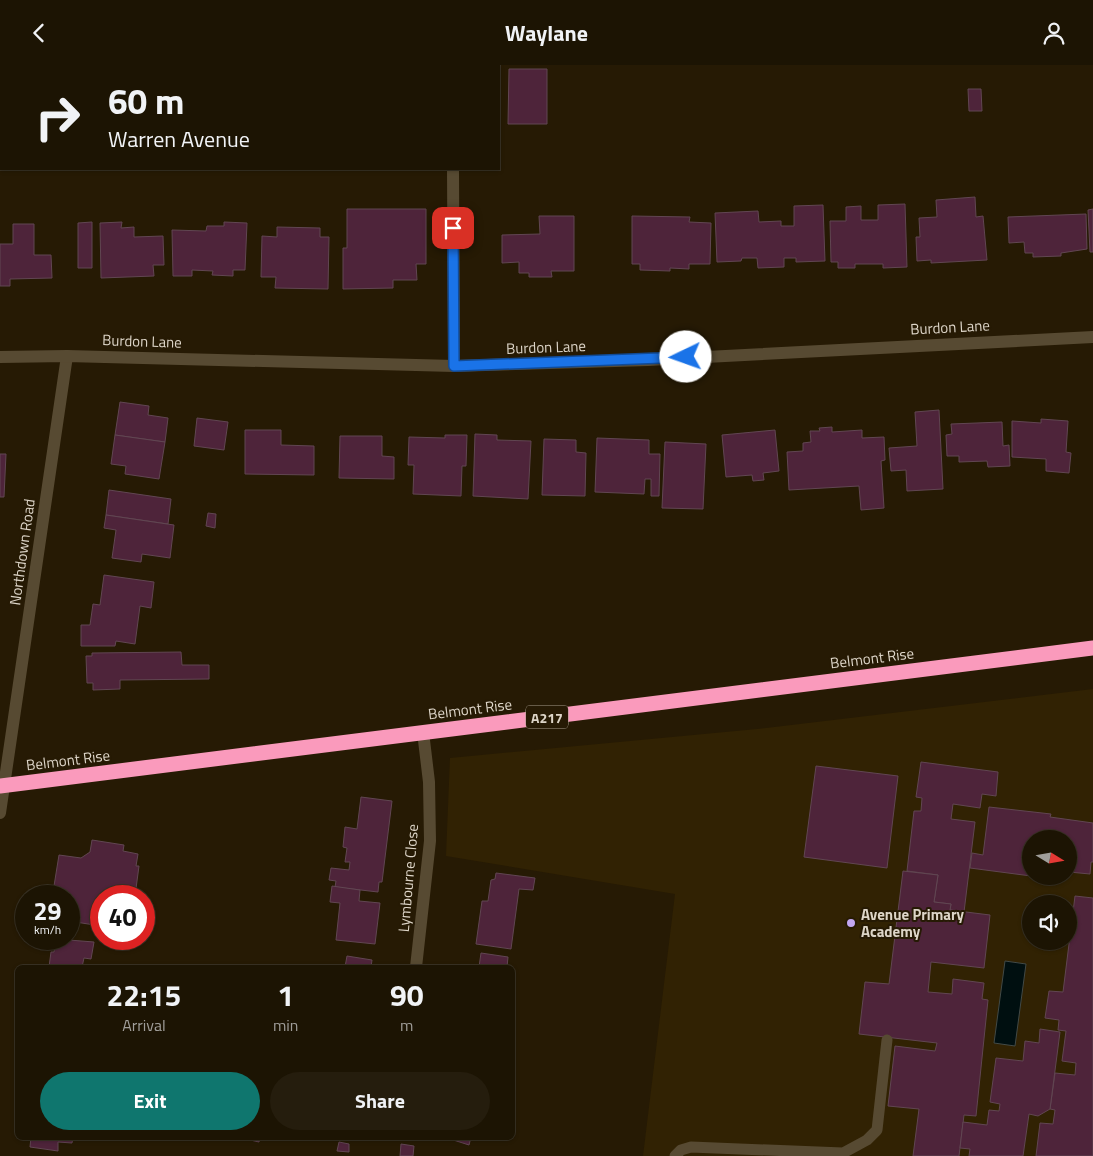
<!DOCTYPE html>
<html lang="en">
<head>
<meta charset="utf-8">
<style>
	:root { --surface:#1c1403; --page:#251d0d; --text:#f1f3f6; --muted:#a09e9a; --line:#3a3325; --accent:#0f766e }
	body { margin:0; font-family:"Titillium Web",sans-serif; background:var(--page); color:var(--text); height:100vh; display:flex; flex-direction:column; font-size:19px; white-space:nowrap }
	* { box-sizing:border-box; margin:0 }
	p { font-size:16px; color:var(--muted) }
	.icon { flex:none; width:28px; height:28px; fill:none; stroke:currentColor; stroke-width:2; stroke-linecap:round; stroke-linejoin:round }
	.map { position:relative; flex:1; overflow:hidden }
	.details { position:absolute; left:15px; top:900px; width:500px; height:175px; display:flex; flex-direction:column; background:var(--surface); border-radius:8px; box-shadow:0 1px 4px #0004,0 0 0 1px var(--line) }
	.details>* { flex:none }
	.hud { position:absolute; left:0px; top:0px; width:500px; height:105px; box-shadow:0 1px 4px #0004,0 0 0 1px var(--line); background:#1c1403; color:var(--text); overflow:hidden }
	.needle { width:32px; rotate:101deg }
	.buttons { position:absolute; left:1022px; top:765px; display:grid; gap:10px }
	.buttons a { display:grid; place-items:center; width:55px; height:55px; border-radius:50%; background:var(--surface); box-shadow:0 1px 4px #0004,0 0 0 1px var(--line); font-size:25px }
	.speed { position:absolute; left:15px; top:820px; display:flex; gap:10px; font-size:25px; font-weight:700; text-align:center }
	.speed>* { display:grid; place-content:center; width:65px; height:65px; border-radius:50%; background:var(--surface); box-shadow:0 1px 4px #0004,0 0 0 1px var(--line); line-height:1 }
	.speed small { font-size:12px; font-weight:400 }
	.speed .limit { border:8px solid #d22; background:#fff; color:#111 }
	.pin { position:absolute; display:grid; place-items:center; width:42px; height:42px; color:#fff; margin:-21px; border-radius:10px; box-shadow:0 2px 8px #0006 }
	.me { position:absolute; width:55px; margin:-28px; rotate:267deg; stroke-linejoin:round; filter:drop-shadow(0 0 4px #0008) }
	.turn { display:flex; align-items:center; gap:18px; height:105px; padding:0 25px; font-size:22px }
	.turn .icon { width:65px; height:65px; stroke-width:2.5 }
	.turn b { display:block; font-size:35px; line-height:42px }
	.eta { display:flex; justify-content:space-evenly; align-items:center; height:85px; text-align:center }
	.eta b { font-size:30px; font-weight:700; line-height:35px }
	.button { display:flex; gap:10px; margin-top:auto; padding:10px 25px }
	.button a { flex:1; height:58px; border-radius:30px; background:var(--accent); color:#fff; font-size:20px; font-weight:700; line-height:58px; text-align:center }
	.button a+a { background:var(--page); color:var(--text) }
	header { display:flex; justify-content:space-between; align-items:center; height:65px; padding:0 25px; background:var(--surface); font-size:22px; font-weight:700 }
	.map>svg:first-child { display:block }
	.built { fill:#312203; fill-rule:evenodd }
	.water { fill:#000f10; stroke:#424a47 }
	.building { fill:#4e243a; stroke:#614652 }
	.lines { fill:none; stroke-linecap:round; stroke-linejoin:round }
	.lane { stroke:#574a32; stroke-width:11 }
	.street { stroke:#574a32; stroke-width:12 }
	.secondary { stroke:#574a32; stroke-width:12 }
	.highway { stroke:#fa9abc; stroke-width:15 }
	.route-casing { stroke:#114b97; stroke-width:12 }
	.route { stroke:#1a73e8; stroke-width:9 }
	.poi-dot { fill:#c3a7f2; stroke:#261a04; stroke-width:2 }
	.labels { text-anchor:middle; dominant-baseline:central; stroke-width:4; stroke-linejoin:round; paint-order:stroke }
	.shield { fill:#261a04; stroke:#a69d8d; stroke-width:1 }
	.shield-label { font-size:14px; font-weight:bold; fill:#ddd5c8 }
	.street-label { font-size:15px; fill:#ddd5c8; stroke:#261a04 }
	.poi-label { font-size:15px; font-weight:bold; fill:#ddd5c8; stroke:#261a04; text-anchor:start }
</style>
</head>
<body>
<header><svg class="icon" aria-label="back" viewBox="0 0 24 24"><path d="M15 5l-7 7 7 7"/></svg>Waylane<svg class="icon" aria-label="person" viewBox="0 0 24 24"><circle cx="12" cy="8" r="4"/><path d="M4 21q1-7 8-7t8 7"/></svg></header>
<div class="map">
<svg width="1093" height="1091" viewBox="0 0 1093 1091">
	<rect width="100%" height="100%" fill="#261a04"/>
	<path class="built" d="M1093 624V1091H643L675 829 446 791 450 693 757 664ZM1031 774H1069V811H1031ZM1031 839H1069V876H1031Z"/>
	<path class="water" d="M1005 896 1026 899 1015 981 994 978Z"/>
	<g class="building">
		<rect x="341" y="0" width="48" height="1"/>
		<path d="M509 4H547V59H508Z"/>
		<path d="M968 24H981L982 46H969Z"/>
		<path d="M975 132 976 152 983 151 987 195 931 198V195L917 196 916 172H920L919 153 937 152 936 135Z"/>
		<path d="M905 139 907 202 883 203V199H855V203H838V197H831L830 156H846V142L861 141V155H878V140Z"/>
		<path d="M823 140 825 196 796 197V193H784V202L758 203 757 193H742L741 196 717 197 715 148 758 146 759 157 781 156V161H794V141Z"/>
		<path d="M347 144H426V199H416L417 215H393V223L343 224V183H347Z"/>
		<path d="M1093 144V187H1090L1088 145Z"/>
		<path d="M1086 149 1087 184 1061 188V191L1033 192V188H1025L1024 177 1009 178 1008 152Z"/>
		<path d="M539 151H574V206H551L552 212H529V208H519V197L502 198V170L540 169Z"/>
		<path d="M632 151 690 152 689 157 711 158 710 199H689V204L670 203V206L640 205V199H632Z"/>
		<path d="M92 157V203H78V158Z"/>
		<path d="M122 157 121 163 134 162V172L163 171 164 200H153L154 211 101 213 100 158Z"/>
		<path d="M224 157 247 158 245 205H233V211L212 210 213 206 192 205V211H173L172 165 206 166 207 161H224Z"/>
		<path d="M13 159H34V190H51L52 213 10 214V221H0V179H13Z"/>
		<path d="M277 162 320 163V172H329L328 224 275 223 276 212H261L262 171 277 172Z"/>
		<path d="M120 337 149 341 148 350 168 353 165 377 115 370Z"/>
		<path d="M939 345 943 424 907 426 906 405 891 406 889 383 917 381 915 347Z"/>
		<path d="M197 353 228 357 224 385 194 381Z"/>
		<path d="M1041 354 1068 356 1066 387 1071 388 1069 408 1046 406V394L1012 392V356L1041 358Z"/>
		<path d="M1002 357 1003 381 1009 380 1010 401 988 402 987 396 959 397V391H947L946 370 952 369 951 359Z"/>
		<path d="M832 362V367L862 365V373L884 372 885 395 881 396 884 443 861 445 859 421 789 425 787 387 803 386V378L811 377 810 366H820L819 363Z"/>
		<path d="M245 365H281V380L314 381V410L245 409Z"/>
		<path d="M775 365 779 406 763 408 764 415 753 416 752 410 726 412 722 370Z"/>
		<path d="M475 369 497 370V375L531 376 528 434 473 431Z"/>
		<path d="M115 370 165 377 159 414 125 409 126 401 111 399Z"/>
		<path d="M445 370H467L466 401H462L461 431 413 429 414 400H408L409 372 445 373Z"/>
		<path d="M340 371H382V391L394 392V414L339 413Z"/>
		<path d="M597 373 649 375V389H660L659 431H651V414H645L644 429 595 427Z"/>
		<path d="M544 374 576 375V387L586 388 585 431 542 430Z"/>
		<path d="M665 377 706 379 703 444 662 443Z"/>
		<path d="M0 389H6L4 432H0Z"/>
		<path d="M109 425 171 434 168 459 106 450Z"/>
		<path d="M208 448 216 449 215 463 206 461Z"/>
		<path d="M106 450 174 460 170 493 142 489 141 497 112 493 116 465 104 463Z"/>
		<path d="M104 510 154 517 151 543 140 541 135 579 116 576 115 581H81V560H90L93 539 100 540Z"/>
		<path d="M181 587 182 600H209V614L120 615V624L93 625V618H87L86 591H92V588Z"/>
		<path d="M921 697 998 707 996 731 982 729 980 743 953 739 951 754 975 757 964 847 950 845 951 839 934 837 938 810 907 806 914 746H921L922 733 916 732Z"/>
		<path d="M816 701 898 711 887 803 804 792Z"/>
		<path d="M361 732 392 736 382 817H379L378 827 335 822 336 816 329 815 331 803 349 805 350 797H345L347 783 343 782 345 762 357 764Z"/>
		<path d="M989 742 1051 749 1050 752 1093 758V797H1091L1090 809 1069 807V774H1031V811L970 803 972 788 983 790Z"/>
		<path d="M92 775 124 780 123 786 138 789 136 801H139L135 831 115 829V831H101V861L69 856V831H59L60 822 54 821 59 790 81 793 90 787Z"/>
		<path d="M903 806 938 810 934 837 951 839 950 845 990 850 984 903 931 897 928 927 952 929 953 914 984 918 982 934 988 935 976 1051 964 1050 959 1091H913L919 1044 888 1041 895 981 935 986 937 978 859 969 865 917 889 919Z"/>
		<path d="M496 808 535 813 533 825 519 824 511 884 476 879 482 836H488L491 815 495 814Z"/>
		<path d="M332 821 360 825 359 836 380 838 375 879 336 875 340 838 330 837Z"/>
		<path d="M1075 831 1093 833V1091H1036L1040 1058 1053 1059 1055 1045 1050 1044 1055 1008 1075 1010 1076 998 1062 996 1066 966 1058 965 1059 955 1045 953 1049 926 1063 927Z"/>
		<path d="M56 874 94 877 91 894 84 893 82 902H49L51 887H54Z"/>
		<path d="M481 888 508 892 507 902H479Z"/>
		<path d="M347 891 372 895 371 902H345Z"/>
		<path d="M1040 964 1060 967 1050 1044 1038 1051 1029 1049 1023 1091H969L970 1084 960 1083 963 1057 987 1060 989 1045 999 1046 1000 1039 990 1037 996 993 1023 996 1025 976 1039 978Z"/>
		<path d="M73 1072 72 1078 58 1077V1086L30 1082 31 1072Z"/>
		<path d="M237 1072H260L259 1077Z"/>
		<path d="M444 1072H471L469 1080Z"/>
		<path d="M339 1077 349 1079V1087L337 1086Z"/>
		<path d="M401 1079 414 1081 413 1091H400Z"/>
	</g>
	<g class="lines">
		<path class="lane" d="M675 1091 681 1085 691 1082 843 1088 867 1075 877 1065 887 975"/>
		<g class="street">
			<path d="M453 0V1"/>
			<path d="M453 104 454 301"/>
			<path d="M0 748 67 291"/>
			<path d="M416 902 430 776 429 717 423 667"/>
		</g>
		<path class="secondary" d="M0 292 67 291 454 301 648 295 1093 272"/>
		<path class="highway" d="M0 721 1093 583"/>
	</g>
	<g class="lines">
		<defs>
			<path id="route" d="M453 163 454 301 686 292"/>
		</defs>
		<use href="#route" class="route-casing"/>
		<use href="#route" class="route"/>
	</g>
	<circle class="poi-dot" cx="851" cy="858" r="5"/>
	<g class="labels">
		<rect class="shield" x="526" y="640.5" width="42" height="23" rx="4"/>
		<g class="shield-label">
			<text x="547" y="652">A217</text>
		</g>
		<g class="street-label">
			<text transform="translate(950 262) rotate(-3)">Burdon Lane</text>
			<text transform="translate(142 276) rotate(2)">Burdon Lane</text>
			<text transform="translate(546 282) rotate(-2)">Burdon Lane</text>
			<text transform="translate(22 487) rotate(-82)">Northdown Road</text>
			<text transform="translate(872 593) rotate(-7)">Belmont Rise</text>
			<text transform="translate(470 644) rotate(-7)">Belmont Rise</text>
			<text transform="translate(68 695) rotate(-7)">Belmont Rise</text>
			<text transform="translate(408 813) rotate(-85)">Lymbourne Close</text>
		</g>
		<g class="poi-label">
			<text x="861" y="849">Avenue Primary<tspan x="861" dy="17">Academy</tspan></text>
		</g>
	</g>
</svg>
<div class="buttons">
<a><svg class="needle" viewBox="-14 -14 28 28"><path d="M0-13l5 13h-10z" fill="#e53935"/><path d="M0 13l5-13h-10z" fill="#a09e9a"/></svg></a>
<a><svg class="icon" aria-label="sound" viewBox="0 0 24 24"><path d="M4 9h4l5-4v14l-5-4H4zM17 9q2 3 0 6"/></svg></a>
</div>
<div class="speed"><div>29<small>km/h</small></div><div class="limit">40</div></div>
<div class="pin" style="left:453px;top:163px;background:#d93025"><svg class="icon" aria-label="arrive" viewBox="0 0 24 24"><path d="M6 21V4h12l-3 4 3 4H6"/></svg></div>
<svg class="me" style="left:686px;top:292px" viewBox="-20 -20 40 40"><circle r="19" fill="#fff"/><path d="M0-13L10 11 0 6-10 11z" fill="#1a73e8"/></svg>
<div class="hud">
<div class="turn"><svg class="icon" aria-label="right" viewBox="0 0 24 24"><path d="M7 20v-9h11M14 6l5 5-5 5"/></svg><div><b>60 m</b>Warren Avenue</div></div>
</div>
<section class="details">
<div class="eta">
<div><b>22:15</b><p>Arrival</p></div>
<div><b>1</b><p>min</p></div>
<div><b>90</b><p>m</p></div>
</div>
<div class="button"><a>Exit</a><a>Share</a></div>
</section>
</div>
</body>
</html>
